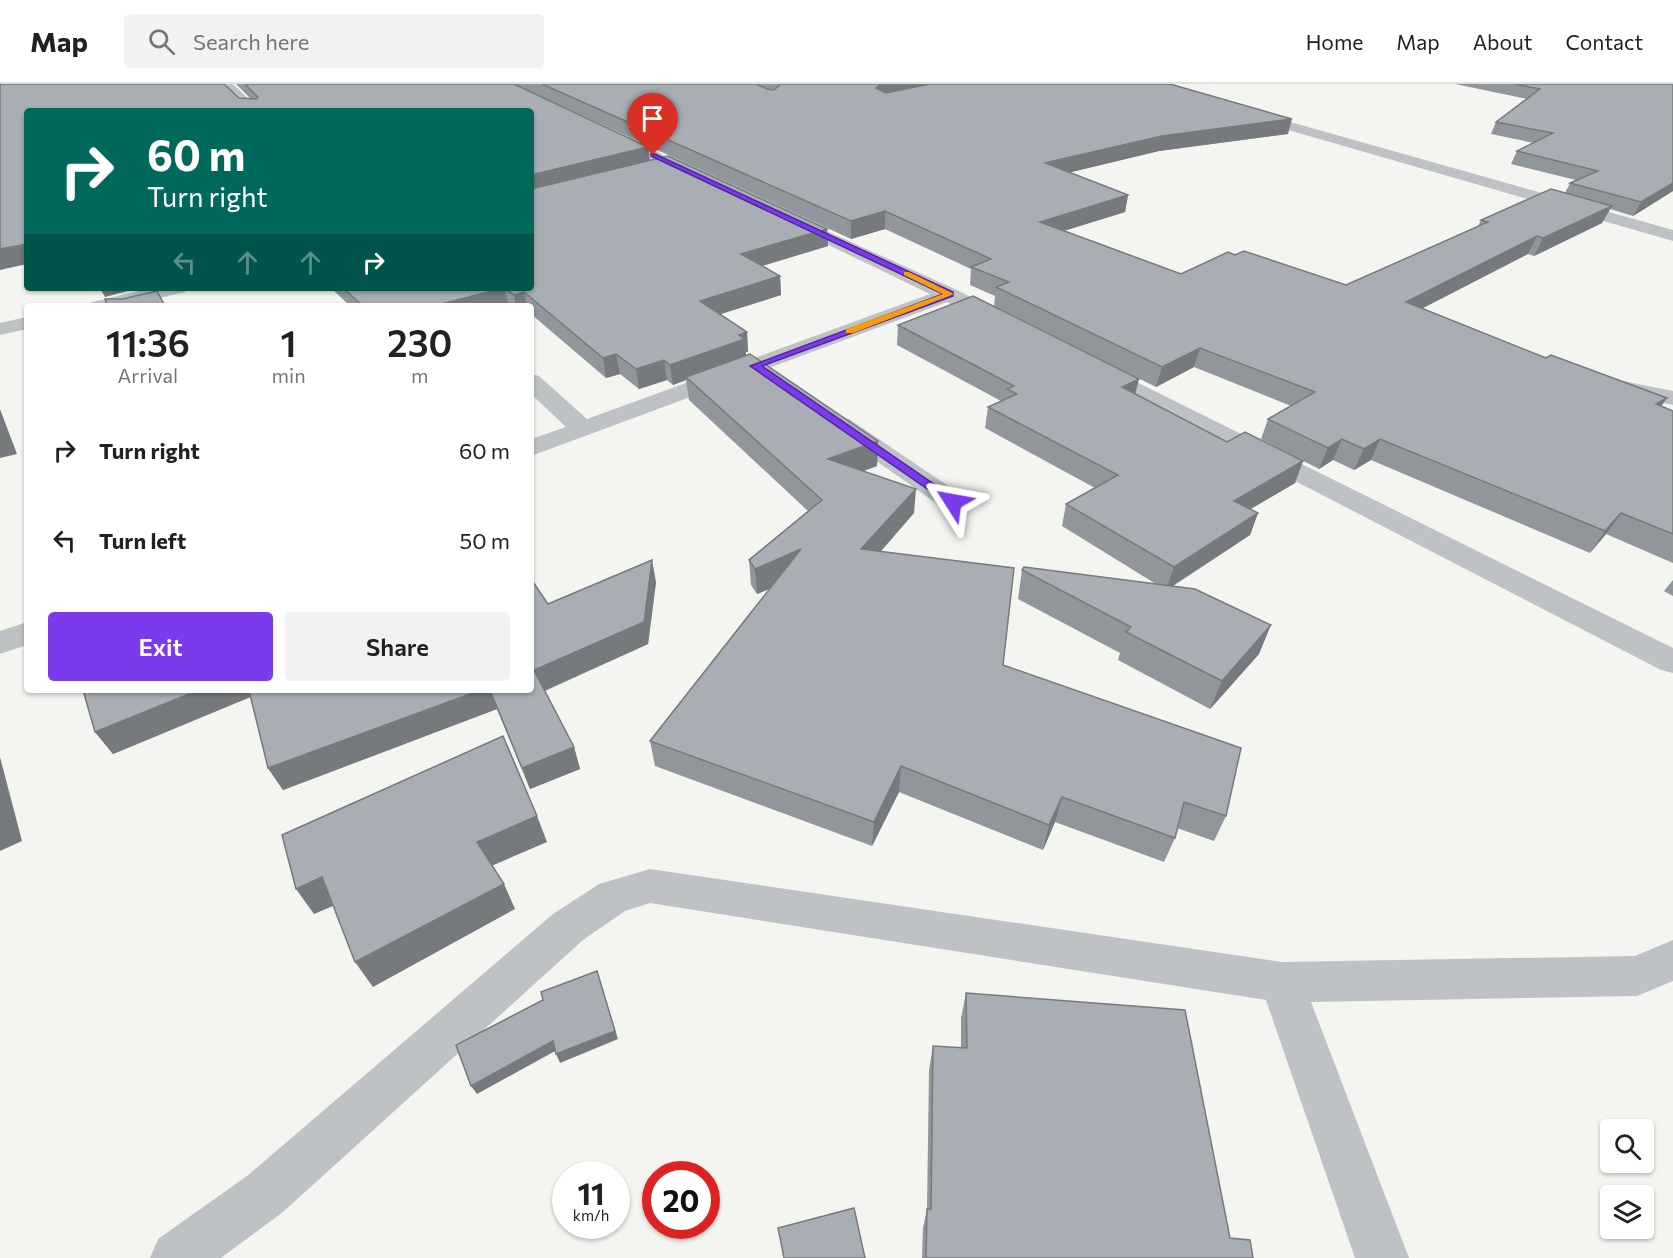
<!DOCTYPE html>
<html lang="en">
<head>
<meta charset="utf-8">
<style>
	:root { --surface:#fff; --page:#f2f2f2; --text:#202124; --muted:#757577; --line:#e0e0e0; --accent:#7c3aed }
	body { margin:0; font-family:Commissioner,sans-serif; background:var(--page); color:var(--text); height:100vh; display:flex; flex-direction:column; font-size:22px; white-space:nowrap }
	* { box-sizing:border-box; margin:0 }
	p { font-size:20px; color:var(--muted) }
	.icon { flex:none; width:33px; height:33px; fill:none; stroke:currentColor; stroke-width:2; stroke-linecap:round; stroke-linejoin:round }
	.map { position:relative; flex:1; overflow:hidden }
	.drawer { position:absolute; left:24px; top:219px; width:510px; height:390px; display:flex; flex-direction:column; background:var(--surface); border-radius:6px; box-shadow:0 2px 4px #0004 }
	.drawer>* { flex:none }
	.top-card { position:absolute; left:24px; top:24px; width:510px; height:183px; border-radius:6px; box-shadow:0 2px 4px #0004; background:#00695c; color:#fff; overflow:hidden }
	.fabs { position:absolute; left:1600px; top:1035px; display:grid; gap:12px }
	.fabs a { display:grid; place-items:center; width:54px; height:54px; border-radius:6px; background:var(--surface); box-shadow:0 2px 4px #0004; font-size:30px }
	.speed { position:absolute; left:552px; top:1077px; display:flex; gap:12px; font-size:30px; font-weight:700; text-align:center }
	.speed>* { display:grid; place-content:center; width:78px; height:78px; border-radius:50%; background:var(--surface); box-shadow:0 2px 4px #0004; line-height:1 }
	.speed small { font-size:15px; font-weight:400 }
	.speed .limit { border:9px solid #d22; background:#fff; color:#111 }
	.pin { position:absolute; display:grid; place-items:center; width:51px; height:51px; color:#fff; margin:-62px -26px; border-radius:50% 50% 50% 0; rotate:-45deg; box-shadow:0 0 6px #0007 }
	.pin .icon { rotate:45deg }
	.me { position:absolute; width:66px; margin:-33px; rotate:304deg; stroke-linejoin:round; filter:drop-shadow(0 0 4px #0008) }
	.turn { display:flex; align-items:center; gap:21px; height:126px; padding:0 24px; font-size:27px }
	.turn .icon { width:78px; height:78px; stroke-width:2.5 }
	.turn b { display:block; font-size:42px; line-height:51px }
	.lanes { display:flex; align-items:center; height:57px; padding:0 24px; background:#0003; justify-content:center; gap:30px; direction:ltr }
	.lanes .off { opacity:.35 }
	.eta { display:flex; justify-content:space-evenly; align-items:center; height:102px; text-align:center }
	.eta b { font-size:36px; font-weight:600; line-height:42px }
	.cta { display:flex; gap:12px; margin-top:auto; padding:12px 24px }
	.cta a { flex:1; height:69px; border-radius:6px; background:var(--accent); color:#fff; font-size:24px; font-weight:600; line-height:69px; text-align:center }
	.cta a+a { background:var(--page); color:var(--text) }
	ul { padding:0; list-style:none }
	li { display:flex; align-items:center; gap:18px; height:90px; padding:0 24px }
	li div { flex:1 }
	li b { display:block; font-size:22px }
	li em { font-style:normal }
	header { display:flex; align-items:center; gap:36px; box-sizing:border-box; height:84px; padding:0 30px; background:var(--surface); border-bottom:2px solid var(--line) }
	header strong { font-size:28px }
	nav { display:flex; gap:33px; margin-inline-start:auto; font-size:21px }
	.search { width:420px; height:54px; background:var(--page); display:flex; align-items:center; gap:15px; box-sizing:border-box; padding:0 21px; border-radius:6px; color:var(--muted); font-size:22px }
	.map>svg:first-child { display:block }
	.lines { fill:none; stroke-linecap:round; stroke-linejoin:round }
	.minor { fill:#bec2c5; fill-rule:evenodd }
	.wall { fill:#90969a }
	.shaded-wall { fill:#767a7d }
	.building { fill:#a8aeb3; stroke:#767a7d; stroke-width:1.5 }
	.route { fill:#7c3aed; stroke:#51269a; stroke-width:1.5 }
	.slow { fill:#f59e0b }
</style>
</head>
<body>
<header>
<strong>Map</strong>
<div class="search"><svg class="icon" aria-label="search" viewBox="0 0 24 24"><circle cx="10" cy="10" r="6"/><path d="M15 15l6 6"/></svg>Search here</div>
<nav><a>Home</a><a>Map</a><a>About</a><a>Contact</a></nav>
</header>
<div class="map">
<svg width="1673" height="1174" viewBox="0 0 1673 1174">
	<rect width="100%" height="100%" fill="#f4f4f1"/>
	<g class="lines">
		<g class="minor">
			<path d="M219 0H233L261 27H246Z"/>
			<path d="M1248 26 1673 146V157L1243 33 1241 30Z"/>
			<path d="M610 47 705 90 707 93 705 96H693L605 54 603 51Z"/>
			<path d="M787 129 957 206 1009 233 1012 237 1009 241 1002 243 995 241 947 218 531 372V355L566 343 531 310V290L539 292 587 335 930 210 781 138 778 134 781 130Z"/>
			<path d="M152 204H188L185 208 126 222H89L92 218Z"/>
			<path d="M27 233V245L0 251V239Z"/>
			<path d="M1096 278 1673 564V589L1661 586 1088 290 1085 285 1088 280Z"/>
			<path d="M1618 296 1673 307V321L1610 308 1606 303 1610 298Z"/>
			<path d="M840 333 849 335 963 412 967 418 963 424 953 426 943 424 831 345 828 340 831 335Z"/>
			<path d="M27 538V561L0 570V547Z"/>
			<path d="M650 785 1282 878 1635 872 1673 856V897L1637 912 1311 918 1409 1174H1355L1266 916 650 819 625 827 583 856 283 1128 221 1174H150L158 1155 247 1092 553 830 599 800Z"/>
		</g>
	</g>
	<g class="wall">
		<path d="M236 0H514L650 77 827 145 828 162 762 182 780 192 781 211 720 230 747 248 748 268H746V271L878 357 877 382 863 387 914 429 881 467 1003 581 1226 732 1214 757 1177 744 1175 754 1164 778 1055 738 1043 766 899 708 872 762 655 682 650 657 770 505 757 510 751 501 749 476 808 427 689 316 686 296 673 301 667 296 639 305 620 290 606 294 531 230V222H350L331 204H531V27L239 14 251 15Z"/>
		<path d="M514 0H1170L1288 50 1159 67 1070 88 1128 111 1125 128 1064 147 1181 190 1235 171 1346 201 1478 142 1481 136 1565 109 1570 99 1576 96 1511 80 1517 67 1534 59 1491 50 1496 38 1527 15 1455 0H1673V107L1633 132 1610 125 1602 139 1534 172 1528 170 1422 224 1546 274 1667 314 1661 322 1673 327V479L1606 450 1590 469 1371 376 1354 386 1333 376 1319 385 1261 355 1268 335 1291 322 1194 283 1156 303 994 222 995 212 970 201 971 185 885 145 851 155Z"/>
		<path d="M898 241 1135 310 1227 358 1303 377 1295 399 1250 425 1258 429 1250 451 1173 502 1259 570 1210 625 1118 576 1120 569 1018 515 1022 486 1156 500 1062 442 1066 420 1095 404 985 344 988 323 1001 317 897 261Z"/>
		<path d="M1673 496V512L1664 507Z"/>
		<path d="M656 498 648 560 545 607 574 663 580 685 530 705 497 625 283 706 268 684 250 613 113 670 95 648 548 520Z"/>
		<path d="M966 909 1230 1154 1253 1174H922L923 1144 927 1125 929 986 933 962 961 964V934Z"/>
	</g>
	<g class="shaded-wall">
		<path d="M881 0H936L885 11 876 4Z"/>
		<path d="M1292 35 1288 50 1159 67 1043 95 1045 79 1162 52Z"/>
		<path d="M648 63 650 78 531 109V91Z"/>
		<path d="M1673 99V107L1633 132 1641 118Z"/>
		<path d="M1128 111 1125 128 1037 155 1040 138Z"/>
		<path d="M1612 122 1602 139 1534 172 1543 154Z"/>
		<path d="M885 127V145L851 155V137Z"/>
		<path d="M827 145 828 162 742 188 741 170Z"/>
		<path d="M1537 152 1528 170 1398 237 1406 218Z"/>
		<path d="M27 160V180L0 186V165Z"/>
		<path d="M780 192 781 211 702 236 700 217Z"/>
		<path d="M100 204H139L105 213Z"/>
		<path d="M504 204 509 222H434Z"/>
		<path d="M524 208 527 222H516L514 211Z"/>
		<path d="M747 248 748 268H746V275L686 293V296L673 301 670 281Z"/>
		<path d="M1200 264 1194 283 1156 303 1162 283Z"/>
		<path d="M616 270 620 290 606 294 603 274Z"/>
		<path d="M664 276 667 296 639 305 636 285Z"/>
		<path d="M1139 295 1134 315 1122 303Z"/>
		<path d="M1667 314 1653 334 1656 320Z"/>
		<path d="M0 325 17 370 0 374Z"/>
		<path d="M1342 355 1333 376 1319 385 1328 364Z"/>
		<path d="M1380 355 1371 376 1354 386 1364 365Z"/>
		<path d="M878 357 877 382 828 400V375Z"/>
		<path d="M1303 377 1295 399 1227 439 1234 417Z"/>
		<path d="M916 405 914 429 861 490V465Z"/>
		<path d="M1258 429 1250 451 1166 506 1174 483Z"/>
		<path d="M1621 429 1606 450 1590 469 1605 447Z"/>
		<path d="M801 465 802 490 757 510 755 485Z"/>
		<path d="M652 476 656 498 648 560 541 608 534 586Z"/>
		<path d="M1271 541 1259 570 1210 625 1222 597Z"/>
		<path d="M199 606H255L258 610 113 670 95 648Z"/>
		<path d="M481 606H490L497 625 283 706 268 684Z"/>
		<path d="M574 663 580 685 530 705 522 684Z"/>
		<path d="M0 673 22 757 0 767Z"/>
		<path d="M901 682 899 708 872 762 874 738Z"/>
		<path d="M1062 713 1055 738 1043 766 1049 741Z"/>
		<path d="M537 732 547 758 489 783 477 758Z"/>
		<path d="M322 793 340 819 314 830 296 805Z"/>
		<path d="M504 800 515 825 373 903 355 878Z"/>
		<path d="M597 887 618 955 560 979 556 970Z"/>
		<path d="M553 957 557 966 477 1010 471 1002Z"/>
	</g>
	<g class="building">
		<path d="M0 0H224L239 14 256 15 258 13 245 0H514L648 63 531 91V27H27V160L0 165Z"/>
		<path d="M542 0H756L767 5 774 6 781 0H881L876 4 886 9 930 0H1170L1292 35 1162 52 1045 79 1128 111 1040 138 1181 190 1228 168 1235 171 1244 167 1346 201 1488 138 1481 136 1551 105 1612 122 1543 154 1537 152 1406 218 1546 274 1551 271 1667 314 1656 320 1673 327V450L1621 429 1605 447 1380 355 1364 365 1342 355 1328 364 1268 335 1315 308 1200 264 1162 283 996 203 1009 198 971 183 991 175 885 127 851 137Z"/>
		<path d="M1515 0H1673V99L1641 118 1570 99 1598 87 1517 67 1553 49 1496 38 1540 5Z"/>
		<path d="M668 72 827 145 741 170 780 192 700 217 747 248 739 251 745 255 670 281 664 276 636 285 616 270 603 274 524 208 514 211 505 204H531V105Z"/>
		<path d="M343 204H503L434 222H363Z"/>
		<path d="M157 207 165 222H108L105 215H122Z"/>
		<path d="M973 212 1139 295 1122 303 1227 358 1245 348 1303 377 1234 417 1258 429 1174 483 1066 420 1118 391 988 323 1017 310 1007 305 1014 302 898 241Z"/>
		<path d="M750 270 878 357 828 375 916 405 861 465 1014 484 1003 581 1241 664 1226 732 1184 718 1175 754 1062 713 1049 741 901 682 874 738 650 657 801 465 755 485 749 476 822 416 686 293Z"/>
		<path d="M652 476 644 538 534 586 574 663 522 684 490 606H531V495L548 520Z"/>
		<path d="M1024 483 1195 505 1271 541 1222 597 1126 548 1131 543 1022 486Z"/>
		<path d="M83 606H199L95 648Z"/>
		<path d="M249 606H481L268 684Z"/>
		<path d="M503 652 537 732 477 758 504 800 355 878 322 793 296 805 282 751Z"/>
		<path d="M597 887 615 947 556 970 553 957 471 1002 456 961 543 916 541 908Z"/>
		<path d="M966 909 1185 926 1230 1154 1250 1156 1253 1174H926L927 1125H931L933 962 967 964Z"/>
		<path d="M854 1124 865 1174H784L778 1144Z"/>
	</g>
	<path class="route" d="M651 70H655L953 208V212L762 282 957 416V420H949L750 282 943 210 651 72Z"/>
	<path class="slow" d="M904 188H909L954 210 853 249H846V245L943 210 904 191Z"/>
</svg>
<div class="fabs">
<a><svg class="icon" aria-label="search" viewBox="0 0 24 24"><circle cx="10" cy="10" r="6"/><path d="M15 15l6 6"/></svg></a>
<a><svg class="icon" aria-label="layers" viewBox="0 0 24 24"><path d="M12 4l9 5-9 5-9-5zM3 14l9 5 9-5"/></svg></a>
</div>
<div class="speed"><div>11<small>km/h</small></div><div class="limit">20</div></div>
<div class="pin" style="left:653px;top:71px;background:#d93025"><svg class="icon" aria-label="arrive" viewBox="0 0 24 24"><path d="M6 21V4h12l-3 4 3 4H6"/></svg></div>
<svg class="me" style="left:953px;top:418px" viewBox="-20 -20 40 40"><path d="M0-17L14 15 0 8-14 15z" fill="#7c3aed" stroke="#fff" stroke-width="4"/></svg>
<div class="top-card">
<div class="turn"><svg class="icon" aria-label="right" viewBox="0 0 24 24"><path d="M7 20v-9h11M14 6l5 5-5 5"/></svg><div><b>60 m</b>Turn right</div></div>
<div class="lanes"><svg class="icon off" aria-label="left" viewBox="0 0 24 24"><path d="M17 20v-9H6M10 6l-5 5 5 5"/></svg><svg class="icon off" aria-label="ahead" viewBox="0 0 24 24"><path d="M12 20V5M6 11l6-6 6 6"/></svg><svg class="icon off" aria-label="ahead" viewBox="0 0 24 24"><path d="M12 20V5M6 11l6-6 6 6"/></svg><svg class="icon" aria-label="right" viewBox="0 0 24 24"><path d="M7 20v-9h11M14 6l5 5-5 5"/></svg></div>
</div>
<section class="drawer">
<div class="eta">
<div><b>11:36</b><p>Arrival</p></div>
<div><b>1</b><p>min</p></div>
<div><b>230</b><p>m</p></div>
</div>
<ul>
<li><svg class="icon" aria-label="right" viewBox="0 0 24 24"><path d="M7 20v-9h11M14 6l5 5-5 5"/></svg><div><b>Turn right</b></div><em>60 m</em></li>
<li><svg class="icon" aria-label="left" viewBox="0 0 24 24"><path d="M17 20v-9H6M10 6l-5 5 5 5"/></svg><div><b>Turn left</b></div><em>50 m</em></li>
</ul>
<div class="cta"><a>Exit</a><a>Share</a></div>
</section>
</div>
</body>
</html>
